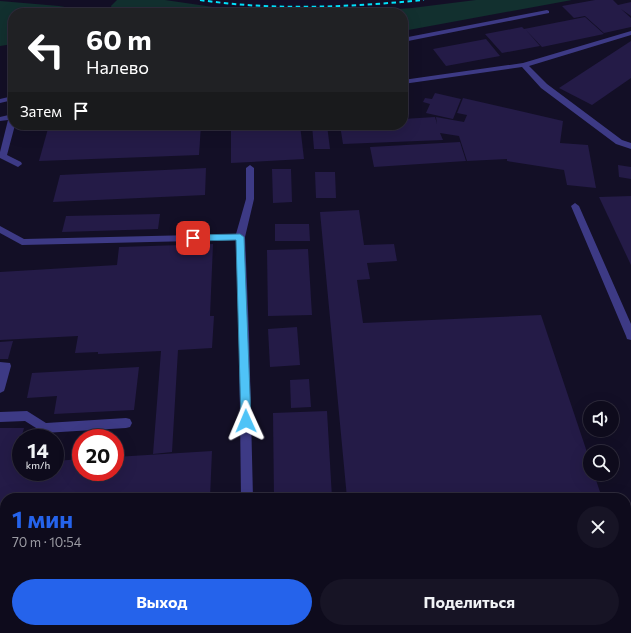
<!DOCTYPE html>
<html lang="ru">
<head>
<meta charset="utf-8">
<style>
	:root { --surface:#0e0b1c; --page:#171425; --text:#f1f3f6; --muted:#9b9ba3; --line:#2e2b3b; --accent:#2563eb }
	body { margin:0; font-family:Commissioner,sans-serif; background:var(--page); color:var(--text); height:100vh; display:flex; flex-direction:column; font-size:15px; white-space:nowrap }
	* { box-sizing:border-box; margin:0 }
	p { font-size:13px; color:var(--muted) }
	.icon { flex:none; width:22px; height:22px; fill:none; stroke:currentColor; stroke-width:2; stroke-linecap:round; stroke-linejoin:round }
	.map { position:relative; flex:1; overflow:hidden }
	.sheet { position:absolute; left:0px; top:493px; width:631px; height:140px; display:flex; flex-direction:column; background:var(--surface); border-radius:16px 16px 0 0; box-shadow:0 4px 16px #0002,0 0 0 1px var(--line) }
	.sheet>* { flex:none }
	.hud { position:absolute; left:8px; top:8px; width:400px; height:122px; border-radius:16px; box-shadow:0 4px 16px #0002,0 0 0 1px var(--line); background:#202124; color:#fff; overflow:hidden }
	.buttons { position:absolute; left:583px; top:401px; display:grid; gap:8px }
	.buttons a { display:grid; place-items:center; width:36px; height:36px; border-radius:50%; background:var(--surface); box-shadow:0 4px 16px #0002,0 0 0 1px var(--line); font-size:20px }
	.speed { position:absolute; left:12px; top:429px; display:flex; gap:8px; font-size:20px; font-weight:700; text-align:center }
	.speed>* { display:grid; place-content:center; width:52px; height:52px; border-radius:50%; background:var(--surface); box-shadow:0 4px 16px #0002,0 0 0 1px var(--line); line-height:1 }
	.speed small { font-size:10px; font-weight:400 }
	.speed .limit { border:6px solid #d22; background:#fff; color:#111 }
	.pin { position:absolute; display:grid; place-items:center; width:34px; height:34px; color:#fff; margin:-17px; border-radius:8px; box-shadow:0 2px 6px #0006 }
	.me { position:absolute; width:44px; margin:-22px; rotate:359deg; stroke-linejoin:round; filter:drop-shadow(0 0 3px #0008) }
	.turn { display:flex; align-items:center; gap:14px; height:84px; padding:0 12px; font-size:18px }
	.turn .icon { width:52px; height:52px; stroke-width:2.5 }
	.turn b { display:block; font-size:28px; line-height:34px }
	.then { display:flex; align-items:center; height:38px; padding:0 12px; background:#0003; gap:8px; font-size:15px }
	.round { display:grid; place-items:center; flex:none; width:42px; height:42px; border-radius:21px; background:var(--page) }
	.head { display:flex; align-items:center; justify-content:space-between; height:68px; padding:0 12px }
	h1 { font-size:24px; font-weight:700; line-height:30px; color:var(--accent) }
	.cta { display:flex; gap:8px; margin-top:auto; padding:8px 12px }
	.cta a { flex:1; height:46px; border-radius:24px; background:var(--accent); color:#fff; font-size:16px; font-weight:700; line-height:46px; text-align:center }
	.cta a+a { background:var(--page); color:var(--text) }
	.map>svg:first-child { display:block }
	.green { fill:#12302f }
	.building { fill:#241b47 }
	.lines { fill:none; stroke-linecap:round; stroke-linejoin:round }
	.lane { fill:#3d3a85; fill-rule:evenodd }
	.rail { stroke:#00e5ff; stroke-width:2; stroke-dasharray:4.5 3.5; stroke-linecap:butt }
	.route { fill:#4fc3f7; stroke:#337fa1 }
</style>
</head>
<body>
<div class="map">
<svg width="631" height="633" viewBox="0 0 631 633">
	<rect width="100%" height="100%" fill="#130f26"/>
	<g class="green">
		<path d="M117 0H165L254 13H119L113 12 111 6Z"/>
		<path d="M476 0H572L403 31V13H338L412 8Z"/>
		<path d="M0 1 59 6 100 13H13V44L0 46Z"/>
		<path d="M167 628H231V633H95Z"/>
	</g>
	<g class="building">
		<path d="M595 0H613L618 5 631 2V16L621 9 631 18V27L604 33 585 16 574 18 562 6Z"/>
		<path d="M585 17 604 34 542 47 526 30 540 46 502 53 485 34 522 27 524 29Z"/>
		<path d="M486 39 500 56 446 66 433 49Z"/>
		<path d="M631 41V78L592 105 559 88Z"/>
		<path d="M435 93 461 99 453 119 426 113 430 104 423 102 425 98 432 99Z"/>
		<path d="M463 98 563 121 560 143 588 145 596 188 567 185 564 170 507 161V159L467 161 459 136 440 133 443 140 343 144 340 125H403V119L435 117 437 124 436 117 464 122 467 115 457 113Z"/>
		<path d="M49 125H201L199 155 39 161Z"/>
		<path d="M231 125H300L304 159 231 163Z"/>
		<path d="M312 125H327L330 149H314Z"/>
		<path d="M460 142 466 161 374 167 370 147Z"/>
		<path d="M618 165 631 167V179L619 177Z"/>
		<path d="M206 168 205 195 53 202 60 175Z"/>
		<path d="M272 169H291L292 202 273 203Z"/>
		<path d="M315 172H335L336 198H316Z"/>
		<path d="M631 196V265L599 197Z"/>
		<path d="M359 210 364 245 394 244 397 261 367 263 370 279 357 280 363 323 541 315 590 461V474H594L602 498H347L320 212Z"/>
		<path d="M160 214 158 229 62 232 66 216Z"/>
		<path d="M275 224H309L310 241H275Z"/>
		<path d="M213 244 210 316H214L212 348 178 350 172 452 153 454 161 351 98 354V352L75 353 78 336 0 340V272L117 265 119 247Z"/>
		<path d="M308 249 312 315 268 316 267 250Z"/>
		<path d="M297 327 300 365 270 367 268 329Z"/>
		<path d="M13 341 8 359H0V342Z"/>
		<path d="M139 367 134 410 54 414 57 396 27 398 32 373Z"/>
		<path d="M309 379 311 407 291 408 290 380Z"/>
		<path d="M327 411 332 498H274L273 413Z"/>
		<path d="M0 428H24L20 443H21V472H55V461L81 459V472H115V457L212 451 210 498H5V567H0Z"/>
		<path d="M271 628H311V629L271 631Z"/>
	</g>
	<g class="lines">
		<g class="lane">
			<path d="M547 10 549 11V13L403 42V38Z"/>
			<path d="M631 31V35L529 66 547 84 622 140 631 143V149L616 144 541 88 522 67 403 84V80L523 63Z"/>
			<path d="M13 96V100L0 103V99Z"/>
			<path d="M13 114V125H15L7 155 21 162 22 164 18 167 0 158V152L8 120 0 121V117Z"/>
			<path d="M250 165 254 168V199L245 237 249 333 253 498H241L239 333 236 240 22 245 0 233V226L24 239 236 234 246 199V168Z"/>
			<path d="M575 203 579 206 631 324V340L627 339 626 336 571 206Z"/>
			<path d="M0 362 10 363 11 366 5 388 4 391 0 393Z"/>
			<path d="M27 411 46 423 126 418 130 419 132 423 130 427 126 428 44 433 25 421 0 422V412Z"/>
			<path d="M5 618V628H10V630L0 633V619Z"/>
			<rect x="241" y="628" width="14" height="5"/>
		</g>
		<path class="rail" d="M200 0C275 11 349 7 424 0"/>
	</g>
	<path class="route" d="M240 234 244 237 251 421 249 424 246 425 242 424 241 421 236 240 193 241 189 238 193 235Z"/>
</svg>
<div class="buttons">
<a><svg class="icon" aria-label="sound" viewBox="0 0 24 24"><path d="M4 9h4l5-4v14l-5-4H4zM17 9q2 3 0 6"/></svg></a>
<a><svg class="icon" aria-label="search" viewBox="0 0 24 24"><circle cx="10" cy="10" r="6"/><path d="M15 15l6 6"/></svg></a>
</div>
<div class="speed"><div>14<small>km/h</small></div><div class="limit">20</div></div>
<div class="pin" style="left:193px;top:238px;background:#d93025"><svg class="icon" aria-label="arrive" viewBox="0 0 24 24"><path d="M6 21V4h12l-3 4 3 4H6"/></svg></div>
<svg class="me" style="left:246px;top:421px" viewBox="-20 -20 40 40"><path d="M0-17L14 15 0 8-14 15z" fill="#4fc3f7" stroke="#fff" stroke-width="4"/></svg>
<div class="hud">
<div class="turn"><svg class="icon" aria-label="left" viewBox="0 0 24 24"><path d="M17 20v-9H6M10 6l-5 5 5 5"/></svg><div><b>60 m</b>Налево</div></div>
<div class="then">Затем<svg class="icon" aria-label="arrive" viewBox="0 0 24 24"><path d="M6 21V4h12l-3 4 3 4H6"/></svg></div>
</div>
<section class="sheet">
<div class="head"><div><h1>1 мин</h1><p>70 m · 10:54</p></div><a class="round"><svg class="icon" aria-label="close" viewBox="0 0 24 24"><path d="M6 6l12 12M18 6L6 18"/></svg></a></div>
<div class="cta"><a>Выход</a><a>Поделиться</a></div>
</section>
</div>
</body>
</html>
